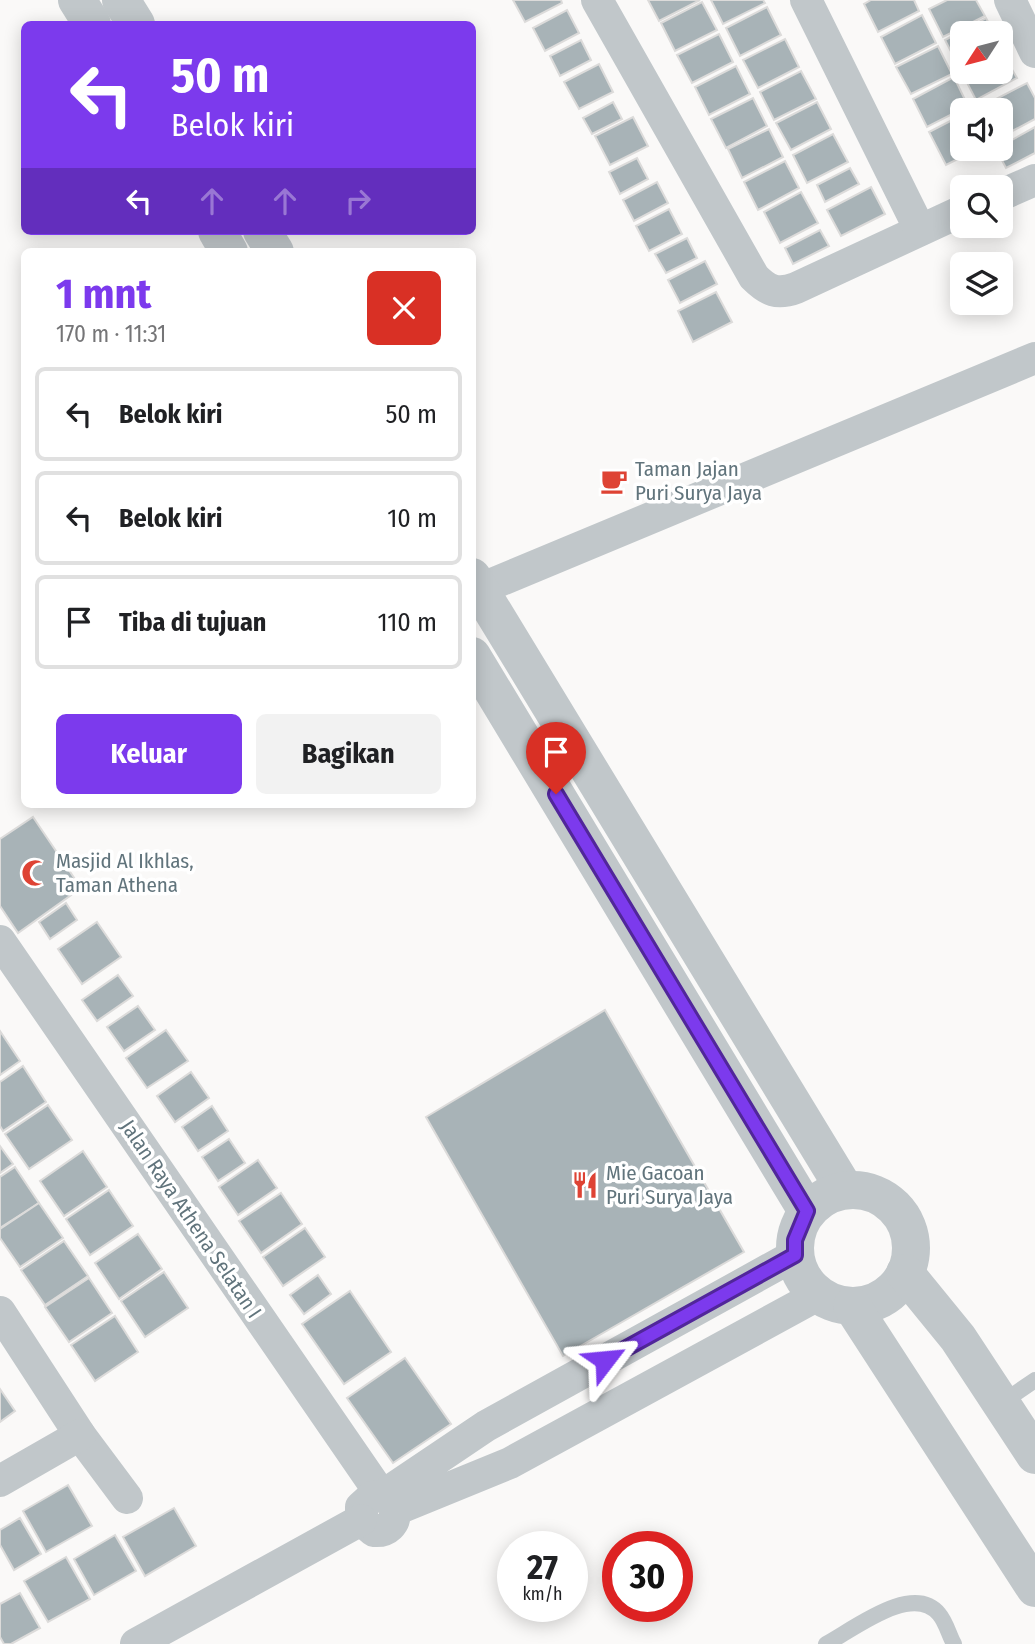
<!DOCTYPE html>
<html lang="id">
<head>
<meta charset="utf-8">
<style>
	:root { --surface:#fff; --page:#f2f2f2; --text:#202124; --muted:#757577; --line:#e0e0e0; --accent:#7c3aed }
	body { margin:0; font-family:"Fira Sans Condensed",sans-serif; background:var(--page); color:var(--text); height:100vh; display:flex; flex-direction:column; font-size:26px; white-space:nowrap }
	* { box-sizing:border-box; margin:0 }
	p { font-size:23px; color:var(--muted) }
	.icon { flex:none; width:38px; height:38px; fill:none; stroke:currentColor; stroke-width:2; stroke-linecap:round; stroke-linejoin:round }
	.map { position:relative; flex:1; overflow:hidden }
	.details { position:absolute; left:21px; top:248px; width:455px; height:560px; display:flex; flex-direction:column; background:var(--surface); border-radius:10px; box-shadow:0 4px 18px #0003 }
	.details>* { flex:none }
	.hud { position:absolute; left:21px; top:21px; width:455px; height:214px; border-radius:10px; box-shadow:0 4px 18px #0003; background:#7c3aed; color:#fff; overflow:hidden }
	.needle { width:46px; rotate:234deg }
	.tools { position:absolute; left:950px; top:21px; display:grid; gap:14px }
	.tools a { display:grid; place-items:center; width:63px; height:63px; border-radius:10px; background:var(--surface); box-shadow:0 4px 18px #0003; font-size:35px }
	.speed { position:absolute; left:497px; top:1531px; display:flex; gap:14px; font-size:35px; font-weight:700; text-align:center }
	.speed>* { display:grid; place-content:center; width:91px; height:91px; border-radius:50%; background:var(--surface); box-shadow:0 4px 18px #0003; line-height:1 }
	.speed small { font-size:18px; font-weight:400 }
	.speed .limit { border:10px solid #d22; background:#fff; color:#111 }
	.pin { position:absolute; display:grid; place-items:center; width:60px; height:60px; color:#fff; margin:-72px -30px; border-radius:50% 50% 50% 0; rotate:-45deg; box-shadow:0 0 7px #0007 }
	.pin .icon { rotate:45deg }
	.me { position:absolute; width:77px; margin:-38px; rotate:61deg; stroke-linejoin:round; filter:drop-shadow(0 0 5px #0008) }
	.turn { display:flex; align-items:center; gap:24px; height:147px; padding:0 35px; font-size:32px }
	.turn .icon { width:91px; height:91px; stroke-width:2.5 }
	.turn b { display:block; font-size:49px; line-height:60px }
	.lanes { display:flex; align-items:center; height:66px; padding:0 35px; background:#0003; justify-content:center; gap:35px; direction:ltr }
	.lanes .off { opacity:.35 }
	.round { display:grid; place-items:center; flex:none; width:74px; height:74px; border-radius:10px; background:var(--page) }
	.headline { display:flex; align-items:center; justify-content:space-between; height:119px; padding:0 35px }
	h1 { font-size:42px; font-weight:700; line-height:52px; color:var(--accent) }
	.primary-button { display:flex; gap:14px; margin-top:auto; padding:14px 35px }
	.primary-button a { flex:1; height:80px; border-radius:10px; background:var(--accent); color:#fff; font-size:28px; font-weight:700; line-height:80px; text-align:center }
	.primary-button a+a { background:var(--page); color:var(--text) }
	ul { padding:0; list-style:none }
	li { display:flex; align-items:center; gap:21px; height:94px; margin:0 14px 10px; padding:0 21px; border:4px solid var(--line); border-radius:10px }
	li div { flex:1 }
	li b { display:block; font-size:26px }
	li em { font-style:normal }
	.map>svg:first-child { display:block }
	.building { fill:#a8b3b7; stroke:#dcdbda; stroke-width:2 }
	.lines { fill:none; stroke-linecap:round; stroke-linejoin:round }
	.service { stroke:#c1c7ca; stroke-width:16 }
	.minor { stroke:#c1c7ca; stroke-width:32 }
	.tertiary { stroke:#c1c7ca; stroke-width:38 }
	.route-casing { stroke:#51269a; stroke-width:18 }
	.route { stroke:#7c3aed; stroke-width:12 }
	.labels { text-anchor:middle; dominant-baseline:central; stroke-width:7; stroke-linejoin:round; paint-order:stroke }
	.poi-label { font-size:21px; fill:#61747c; stroke:#fff; text-anchor:start }
	.street-label { font-size:21px; fill:#61747c; stroke:#fff }
</style>
</head>
<body>
<div class="map">
<svg width="1035" height="1644" viewBox="0 0 1035 1644">
	<rect width="100%" height="100%" fill="#faf9f8"/>
	<g class="building">
		<path d="M513 0H561L562 3 525 22Z"/>
		<path d="M648 0H700L659 21Z"/>
		<path d="M711 0H763L765 3 723 24Z"/>
		<path d="M871 0H914L919 11 878 32 864 4Z"/>
		<path d="M947 0H976L985 16 943 37 929 9Z"/>
		<path d="M702 2 717 30 675 51 661 23Z"/>
		<path d="M767 7 781 35 740 56 726 28Z"/>
		<path d="M567 10 579 33 545 51 533 28Z"/>
		<path d="M922 15 936 43 895 64 881 37Z"/>
		<path d="M986 18 994 33H962V66L959 67 945 40Z"/>
		<path d="M719 34 733 62 692 83 677 55Z"/>
		<path d="M785 39 799 67 758 88 743 60Z"/>
		<path d="M581 40 591 60 560 76 550 56Z"/>
		<path d="M938 46 952 74 911 94 896 67Z"/>
		<path d="M1001 51 1017 78 976 100 961 71 1001 72Z"/>
		<path d="M599 64 613 92 579 109 564 82Z"/>
		<path d="M736 66 750 94 709 115 695 87Z"/>
		<path d="M801 71 816 99 774 120 760 92Z"/>
		<path d="M954 77 968 106 927 127 913 99Z"/>
		<path d="M1027 83 1035 98V119L1001 137V110H975Z"/>
		<path d="M753 98 767 126 726 148 711 119Z"/>
		<path d="M613 102 622 119 592 134 583 118Z"/>
		<path d="M817 102 831 129 791 150 776 123Z"/>
		<path d="M962 115V149H978L946 165 929 132Z"/>
		<path d="M633 117 648 146 610 165 595 136Z"/>
		<path d="M1035 127V153L1006 168 996 149Z"/>
		<path d="M769 129 783 157 742 178 728 149Z"/>
		<path d="M833 134 848 162 807 183 793 155Z"/>
		<path d="M637 158 648 179 620 194 609 172Z"/>
		<path d="M785 161 799 188 758 210 744 182Z"/>
		<path d="M850 168 859 184 825 202 817 185Z"/>
		<path d="M657 182 668 203 634 221 623 200Z"/>
		<path d="M871 187 885 214 841 236 827 210Z"/>
		<path d="M801 192 818 223 780 243 764 212Z"/>
		<path d="M669 209 682 234 649 251 636 226Z"/>
		<path d="M820 230 829 246 793 264 785 248Z"/>
		<path d="M687 238 697 258 666 273 655 254Z"/>
		<path d="M705 261 717 284 680 303 668 280Z"/>
		<path d="M716 292 732 322 693 342 678 311Z"/>
		<path d="M33 817 81 888 18 933 0 906V839Z"/>
		<path d="M66 903 77 920 50 939 39 922Z"/>
		<path d="M97 922 121 957 82 984 58 949Z"/>
		<path d="M118 975 133 996 97 1021 82 1000Z"/>
		<path d="M138 1006 155 1030 124 1051 107 1027Z"/>
		<path d="M605 1010 744 1252 563 1356 426 1117Z"/>
		<path d="M166 1030 188 1061 147 1088 126 1058Z"/>
		<path d="M0 1031 20 1061 0 1075Z"/>
		<path d="M23 1066 46 1102 3 1131 0 1126V1082Z"/>
		<path d="M191 1072 209 1098 175 1122 157 1096Z"/>
		<path d="M48 1105 72 1140 29 1169 5 1134Z"/>
		<path d="M212 1106 228 1131 198 1151 182 1127Z"/>
		<path d="M229 1139 245 1163 218 1181 202 1157Z"/>
		<path d="M0 1146 13 1164 0 1173Z"/>
		<path d="M83 1151 107 1187 64 1216 40 1181Z"/>
		<path d="M258 1160 277 1188 238 1215 219 1187Z"/>
		<path d="M15 1167 39 1203 0 1228V1177Z"/>
		<path d="M109 1190 133 1226 90 1255 66 1219Z"/>
		<path d="M281 1193 302 1224 261 1253 239 1221Z"/>
		<path d="M39 1203 63 1238 20 1267 0 1238V1229Z"/>
		<path d="M305 1228 325 1257 283 1286 263 1257Z"/>
		<path d="M138 1234 162 1269 119 1299 95 1263Z"/>
		<path d="M64 1241 88 1276 45 1305 21 1270Z"/>
		<path d="M164 1272 188 1308 145 1337 121 1301Z"/>
		<path d="M318 1275 331 1294 304 1314 290 1295Z"/>
		<path d="M89 1278 112 1313 69 1342 45 1307Z"/>
		<path d="M350 1291 391 1352 344 1384 302 1324Z"/>
		<path d="M115 1316 138 1352 95 1381 71 1345Z"/>
		<path d="M405 1358 451 1424 393 1463 347 1398Z"/>
		<path d="M0 1389 15 1411 0 1422Z"/>
		<path d="M68 1485 92 1526 46 1552 23 1511Z"/>
		<path d="M174 1508 196 1546 145 1576 123 1537Z"/>
		<path d="M20 1518 41 1554 14 1570 0 1545V1530Z"/>
		<path d="M115 1535 136 1571 94 1595 74 1559Z"/>
		<path d="M66 1557 90 1599 48 1622 24 1581Z"/>
		<path d="M20 1593 40 1628 11 1644H4L0 1637V1604Z"/>
	</g>
	<g class="lines">
		<g class="service">
			<path d="M1003 1402 1035 1380"/>
			<path d="M826 1644C854 1629 913 1582 939 1614 946 1622 949 1635 954 1644"/>
		</g>
		<g class="minor">
			<path d="M597 0 754 277C768 291 777 295 796 288L962 211"/>
			<path d="M806 0 920 230"/>
			<path d="M1010 0 1035 52"/>
			<path d="M1001 195 1035 180"/>
			<path d="M480 589 1035 358"/>
			<path d="M0 941 382 1496"/>
			<path d="M795 1255 486 1426 382 1496 372 1497 361 1507V1520L374 1531C387 1532 396 1524 395 1510L510 1463 818 1295"/>
			<path d="M0 1312 80 1435 127 1498"/>
			<path d="M0 1481 80 1435"/>
			<path d="M136 1644 361 1520"/>
		</g>
		<g class="tertiary">
			<path d="M77 0 92 24"/>
			<path d="M121 0 136 24"/>
			<path d="M217 231 229 252"/>
			<path d="M262 231 275 252"/>
			<path d="M472 577 845 1190"/>
			<path d="M472 656 807 1211"/>
			<circle cx="853" cy="1248" r="58"/>
			<path d="M905 1273 958 1338 1035 1455"/>
			<path d="M852 1306 1035 1588"/>
		</g>
	</g>
	<g class="lines">
		<defs>
			<path id="route" d="M556 794 807 1211 795 1240V1255L605 1360"/>
		</defs>
		<use href="#route" class="route-casing"/>
		<use href="#route" class="route"/>
	</g>
	<defs>
		<symbol id="cafe-bare" viewBox="-9 -9 18 18"><path d="M-5.5-4.5H6V0H3Q3 3.5 0 3.5H-2.5Q-5.5 3.5-5.5 0ZM3-3.2v2h1.7v-2ZM-6 4.5H4V6H-6Z" fill="#de4334" stroke="#fff" stroke-width="2.5" paint-order="stroke"/></symbol>
		<symbol id="mosque-bare" viewBox="-9 -9 18 18"><path d="M3.5-4.9A6 6 0 1 0 3.5 4.9A5 5 0 1 1 3.5-4.9Z" fill="#de4334" stroke="#fff" stroke-width="2.5" paint-order="stroke"/></symbol>
		<symbol id="restaurant-bare" viewBox="-9 -9 18 18"><path d="M-5-6h1v4h1v-4h1v4h1v-4h1v5L-1.5 .5V6h-2V.5L-5-1ZM5-6V6H3V1.5H1.5Q1.5-4 5-6Z" fill="#de4334" stroke="#fff" stroke-width="2.5" paint-order="stroke"/></symbol>
	</defs>
	<g fill-rule="evenodd">
		<use href="#cafe-bare" x="595" y="462" width="38" height="38"/>
		<use href="#mosque-bare" x="16" y="854" width="38" height="38"/>
		<use href="#restaurant-bare" x="566" y="1166" width="38" height="38"/>
	</g>
	<g class="labels">
		<g class="poi-label">
			<text x="635" y="469">Taman Jajan<tspan x="635" dy="24">Puri Surya Jaya</tspan></text>
			<text x="56" y="861">Masjid Al Ikhlas,<tspan x="56" dy="24">Taman Athena</tspan></text>
			<text x="606" y="1173">Mie Gacoan<tspan x="606" dy="24">Puri Surya Jaya</tspan></text>
		</g>
		<g class="street-label">
			<text transform="translate(191 1219) rotate(56)">Jalan Raya Athena Selatan I</text>
		</g>
	</g>
</svg>
<div class="tools">
<a><svg class="needle" viewBox="-14 -14 28 28"><path d="M0-13l5 13h-10z" fill="#e53935"/><path d="M0 13l5-13h-10z" fill="#757577"/></svg></a>
<a><svg class="icon" aria-label="sound" viewBox="0 0 24 24"><path d="M4 9h4l5-4v14l-5-4H4zM17 9q2 3 0 6"/></svg></a>
<a><svg class="icon" aria-label="search" viewBox="0 0 24 24"><circle cx="10" cy="10" r="6"/><path d="M15 15l6 6"/></svg></a>
<a><svg class="icon" aria-label="layers" viewBox="0 0 24 24"><path d="M12 4l9 5-9 5-9-5zM3 14l9 5 9-5"/></svg></a>
</div>
<div class="speed"><div>27<small>km/h</small></div><div class="limit">30</div></div>
<div class="pin" style="left:556px;top:794px;background:#d93025"><svg class="icon" aria-label="arrive" viewBox="0 0 24 24"><path d="M6 21V4h12l-3 4 3 4H6"/></svg></div>
<svg class="me" style="left:605px;top:1360px" viewBox="-20 -20 40 40"><path d="M0-17L14 15 0 8-14 15z" fill="#7c3aed" stroke="#fff" stroke-width="4"/></svg>
<div class="hud">
<div class="turn"><svg class="icon" aria-label="left" viewBox="0 0 24 24"><path d="M17 20v-9H6M10 6l-5 5 5 5"/></svg><div><b>50 m</b>Belok kiri</div></div>
<div class="lanes"><svg class="icon" aria-label="left" viewBox="0 0 24 24"><path d="M17 20v-9H6M10 6l-5 5 5 5"/></svg><svg class="icon off" aria-label="ahead" viewBox="0 0 24 24"><path d="M12 20V5M6 11l6-6 6 6"/></svg><svg class="icon off" aria-label="ahead" viewBox="0 0 24 24"><path d="M12 20V5M6 11l6-6 6 6"/></svg><svg class="icon off" aria-label="right" viewBox="0 0 24 24"><path d="M7 20v-9h11M14 6l5 5-5 5"/></svg></div>
</div>
<section class="details">
<div class="headline"><div><h1>1 mnt</h1><p>170 m · 11:31</p></div><a class="round" style="background:#d93025;color:#fff"><svg class="icon" aria-label="close" viewBox="0 0 24 24"><path d="M6 6l12 12M18 6L6 18"/></svg></a></div>
<ul>
<li><svg class="icon" aria-label="left" viewBox="0 0 24 24"><path d="M17 20v-9H6M10 6l-5 5 5 5"/></svg><div><b>Belok kiri</b></div><em>50 m</em></li>
<li><svg class="icon" aria-label="left" viewBox="0 0 24 24"><path d="M17 20v-9H6M10 6l-5 5 5 5"/></svg><div><b>Belok kiri</b></div><em>10 m</em></li>
<li><svg class="icon" aria-label="arrive" viewBox="0 0 24 24"><path d="M6 21V4h12l-3 4 3 4H6"/></svg><div><b>Tiba di tujuan</b></div><em>110 m</em></li>
</ul>
<div class="primary-button"><a>Keluar</a><a>Bagikan</a></div>
</section>
</div>
</body>
</html>
